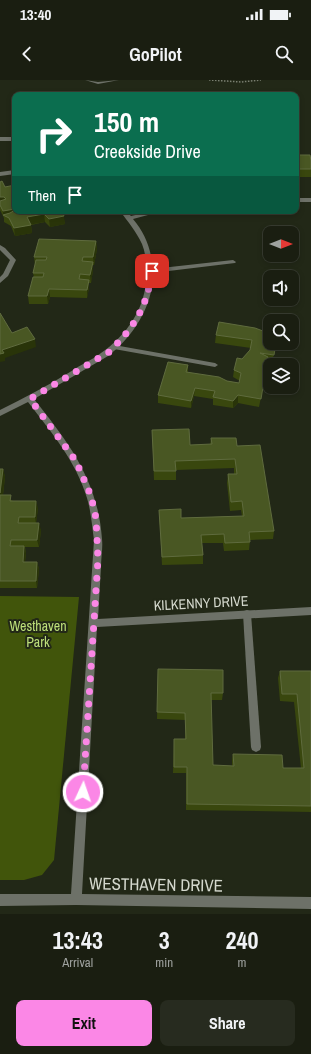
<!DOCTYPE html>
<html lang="en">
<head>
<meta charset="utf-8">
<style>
	:root { --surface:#1a1e11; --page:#272b1f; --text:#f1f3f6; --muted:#9fa29f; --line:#383c31; --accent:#fb87e6 }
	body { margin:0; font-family:"Archivo Narrow",sans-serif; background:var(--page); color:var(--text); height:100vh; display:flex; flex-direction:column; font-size:15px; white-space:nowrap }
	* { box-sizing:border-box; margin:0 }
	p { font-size:13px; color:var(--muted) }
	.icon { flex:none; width:22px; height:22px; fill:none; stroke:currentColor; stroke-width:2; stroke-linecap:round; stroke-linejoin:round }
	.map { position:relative; height:834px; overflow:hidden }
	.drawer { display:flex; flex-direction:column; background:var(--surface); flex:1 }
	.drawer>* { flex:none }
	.guide { position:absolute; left:12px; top:12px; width:287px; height:122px; border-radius:8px; box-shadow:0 2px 6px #0003,0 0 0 1px var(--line); background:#0b6e4f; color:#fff; overflow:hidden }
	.needle { width:26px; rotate:90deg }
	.tools { position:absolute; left:263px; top:146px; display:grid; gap:8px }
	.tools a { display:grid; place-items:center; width:36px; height:36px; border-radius:8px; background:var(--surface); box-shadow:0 2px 6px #0003,0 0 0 1px var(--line); font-size:20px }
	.pin { position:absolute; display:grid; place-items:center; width:34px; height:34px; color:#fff; margin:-17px; border-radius:8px; box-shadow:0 2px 6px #0006 }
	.me { position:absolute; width:44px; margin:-22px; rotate:3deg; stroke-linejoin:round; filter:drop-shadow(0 0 3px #0008) }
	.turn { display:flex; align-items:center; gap:14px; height:84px; padding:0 16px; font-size:18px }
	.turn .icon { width:52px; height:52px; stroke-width:2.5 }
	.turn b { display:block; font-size:28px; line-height:34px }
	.then { display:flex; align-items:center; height:38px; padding:0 16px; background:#0003; gap:8px; font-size:15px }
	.eta { display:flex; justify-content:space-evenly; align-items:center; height:68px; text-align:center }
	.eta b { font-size:24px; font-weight:800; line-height:28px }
	.primary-button { display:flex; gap:8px; margin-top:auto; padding:8px 16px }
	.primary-button a { flex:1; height:46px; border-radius:8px; background:var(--accent); color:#111; font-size:16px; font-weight:800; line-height:46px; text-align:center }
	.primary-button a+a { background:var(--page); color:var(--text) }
	.status { display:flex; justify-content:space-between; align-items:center; height:28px; padding:0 20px; background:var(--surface); direction:ltr }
	.status svg { height:11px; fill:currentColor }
	header { display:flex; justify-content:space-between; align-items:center; height:52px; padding:0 16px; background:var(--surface); font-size:18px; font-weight:800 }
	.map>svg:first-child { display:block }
	.green { fill:#41550b }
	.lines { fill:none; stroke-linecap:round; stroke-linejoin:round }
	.path { stroke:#7a7f71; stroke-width:1.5; stroke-dasharray:1.5 1.5; stroke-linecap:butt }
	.lane { fill:#6d7168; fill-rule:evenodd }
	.street { fill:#6d7168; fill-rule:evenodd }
	.wall { fill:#39470e }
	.shaded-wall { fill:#293409 }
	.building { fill:#495723; stroke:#5f6b3e }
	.route { stroke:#fb87e6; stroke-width:7; stroke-dasharray:0 12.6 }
	.labels { text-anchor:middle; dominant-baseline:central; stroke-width:4; stroke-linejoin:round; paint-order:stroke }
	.street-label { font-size:14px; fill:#d4d8cd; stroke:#222817 }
	.park-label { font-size:14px; fill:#bddf7a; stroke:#222817 }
	.near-street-label { font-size:17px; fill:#d4d8cd; stroke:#222817 }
</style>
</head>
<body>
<div class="status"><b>13:40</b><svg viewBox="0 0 49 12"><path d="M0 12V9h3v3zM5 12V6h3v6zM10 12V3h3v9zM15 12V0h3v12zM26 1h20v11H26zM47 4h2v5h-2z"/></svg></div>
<header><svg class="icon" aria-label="back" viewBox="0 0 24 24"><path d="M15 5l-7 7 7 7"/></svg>GoPilot<svg class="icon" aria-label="search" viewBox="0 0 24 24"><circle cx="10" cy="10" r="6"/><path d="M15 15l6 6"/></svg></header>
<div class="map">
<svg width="311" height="834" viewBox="0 0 311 834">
	<rect width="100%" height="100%" fill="#222817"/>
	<path class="green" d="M0 516 79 517 54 780 42 795 24 800H0Z"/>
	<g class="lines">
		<path class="path" d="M209 0 241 2 261 0"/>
		<g class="lane">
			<path d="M233 180 236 182 235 183 152 193 149 191 152 189Z"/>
			<path d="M112 265H114L215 283 218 285 215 287 114 269 111 267Z"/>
			<path d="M247 530 250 531 251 534 261 667 260 670 256 672 252 670 251 667 243 534 244 531Z"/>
		</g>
		<g class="street">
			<path d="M85 0 98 2 119 0 98 4Z"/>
			<rect x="0" y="57" width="15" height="4"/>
			<path d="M15 90V94L0 96V92Z"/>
			<rect x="296" y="118" width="15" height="4"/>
			<path d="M120 131H126L131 136 153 131H163L133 139C147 155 153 175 153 196 152 227 133 257 108 276 99 282 88 287 79 293 64 302 49 310 34 319 69 363 98 401 102 459 103 468 101 478 101 487 100 504 99 521 98 539L311 527V535L97 547 82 814 311 817V829L76 825 0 826V814H71L94 460C92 446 91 431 87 418 76 381 51 352 28 322L0 336V330C24 318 47 306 70 292 80 285 92 280 101 273 126 256 146 228 146 197 147 186 146 174 142 164 136 151 128 142 120 131Z"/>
			<path d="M0 165 5 168 16 180 8 196 0 203V197L3 194 10 180 0 170Z"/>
		</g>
	</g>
	<g class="wall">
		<path d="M296 59 299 67 298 75H296Z"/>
		<path d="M296 75 311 81V97H296Z"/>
		<path d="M0 102 5 107 62 131 65 144 50 147 45 142 31 145 32 153 15 156 11 146 4 142V138L0 130Z"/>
		<path d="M96 161 97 169 94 185H93V190L91 203H89V208L87 218 50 217 48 224H29L28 216 34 197 33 193 35 185 34 177Z"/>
		<path d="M216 255 276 263 272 283 268 282 259 327 238 323 233 328 213 325V319L194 316 191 328 158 323V315L188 285V293L227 301 239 303 240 301 233 297 234 290 250 270 251 268 215 263Z"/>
		<path d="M152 350 190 365H210L211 358 237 366 274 451 273 459 250 460 249 470 224 471 223 463H202L203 475V484L162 485 159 430 181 438 242 436 241 430 230 431 227 403 228 394H234V388L176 390V400H154Z"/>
		<path d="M0 389H3L5 397 3 415 13 421 38 428 36 443 41 450 39 467H25L26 473 25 482H37L39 489 37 508H0Z"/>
		<path d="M158 589 223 613 222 620H211L213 685 232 686V680L233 674 283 688H301L294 622 280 621 278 598 280 591H311V732L186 730V693H173L174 659H185V640L157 639Z"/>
	</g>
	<g class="shaded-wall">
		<path d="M0 117H4L6 124 0 126Z"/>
		<path d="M15 129V131L21 136 3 135V131Z"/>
		<path d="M44 134 45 142 28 145 27 137Z"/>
		<path d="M64 136 65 144 50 147 49 139Z"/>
		<path d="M31 145 32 153 15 156 14 148Z"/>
		<path d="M96 161 97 169 94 185 93 177Z"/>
		<path d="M93 182V190L91 203 90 195Z"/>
		<path d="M89 200V208L87 218V210Z"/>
		<path d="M49 209 50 217 48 224 47 216Z"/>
		<path d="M35 259 36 267 5 278V281L0 282V274L2 270Z"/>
		<path d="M195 308 194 316 191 328V321Z"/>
		<path d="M238 315V323L233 328V321Z"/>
		<path d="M3 389 5 397 2 422 0 415Z"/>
		<path d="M36 421 38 428 36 444 35 437Z"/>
		<path d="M39 443 41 450 39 467 37 460Z"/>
		<path d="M24 466 26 473 24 489 23 482Z"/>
		<path d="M37 482 39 489 37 508 36 501Z"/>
	</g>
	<g class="building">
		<path d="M296 59H298L299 67H296Z"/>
		<path d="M296 75H310L311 81V89H296Z"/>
		<path d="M2 101 5 107 15 105V129L3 131 0 125V121L6 119 4 117H0V102Z"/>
		<path d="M15 130V131H62L64 136 49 139 44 134 27 137 31 145 14 148 9 138 3 135 10 133Z"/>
		<path d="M39 159 96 161 93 177H83L82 181 93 182 90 195 80 194 79 199 89 200 87 210 49 209 47 216H28L33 197H43L44 193H33L36 180H46L47 177H34Z"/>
		<path d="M0 233 12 253 27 247 35 259 2 270 4 273 0 274Z"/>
		<path d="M219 242 255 248 263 251 270 252V263H276L274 275 260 273 268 277 261 319 238 315 233 321 213 317 215 311 195 308 191 321 158 315 168 282 188 285 186 292 219 297 227 301 239 303 241 293 234 290 237 278 242 279 250 270 252 260 216 255Z"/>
		<path d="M189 349 190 365 212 364 211 358H236L237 366 260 365 274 451 249 452 250 462 225 463 224 454 201 455 203 475 162 477 159 430 181 429V438L244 436 242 421 231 422 228 394H237L235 379 175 381 176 391H154L152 350Z"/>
		<path d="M0 389H3L0 413Z"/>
		<path d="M0 415H11L10 421H36L35 437H19L18 443H39L37 460H11L10 466H24L23 482H37L36 501H0Z"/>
		<path d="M158 589 223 590V613H211L213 685 234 686 233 674 282 675 283 688H304L297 614H282L280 591H311V726L187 724V687H174V659H186L185 633 157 632Z"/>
	</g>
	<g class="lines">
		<path class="route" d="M83 712 98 479 96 438 91 416 76 381 30 319 109 272C135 246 147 227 152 191"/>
	</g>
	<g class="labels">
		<g class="street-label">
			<text transform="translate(201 523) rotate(-3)">KILKENNY DRIVE</text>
		</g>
		<g class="park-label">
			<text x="38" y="546">Westhaven<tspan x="38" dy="16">Park</tspan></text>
		</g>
		<g class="near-street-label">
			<text transform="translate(156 804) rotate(1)">WESTHAVEN DRIVE</text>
		</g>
	</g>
</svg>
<div class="tools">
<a><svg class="needle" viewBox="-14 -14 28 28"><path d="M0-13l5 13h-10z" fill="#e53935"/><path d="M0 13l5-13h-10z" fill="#9fa29f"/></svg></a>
<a><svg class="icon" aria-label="sound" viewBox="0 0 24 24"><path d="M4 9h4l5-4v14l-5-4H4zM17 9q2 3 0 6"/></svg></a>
<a><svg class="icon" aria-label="search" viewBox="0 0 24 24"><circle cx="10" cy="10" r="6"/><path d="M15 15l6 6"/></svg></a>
<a><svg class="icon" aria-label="layers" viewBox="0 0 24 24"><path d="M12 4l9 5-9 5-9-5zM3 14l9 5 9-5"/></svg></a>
</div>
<div class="pin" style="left:152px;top:191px;background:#d93025"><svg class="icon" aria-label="arrive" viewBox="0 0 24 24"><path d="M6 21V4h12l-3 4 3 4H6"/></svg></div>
<svg class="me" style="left:83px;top:712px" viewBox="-20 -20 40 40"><circle r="17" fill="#fb87e6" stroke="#fff" stroke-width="3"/><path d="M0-11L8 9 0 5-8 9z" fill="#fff"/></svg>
<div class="guide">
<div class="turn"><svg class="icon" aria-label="right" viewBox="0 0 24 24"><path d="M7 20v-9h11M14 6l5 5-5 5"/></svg><div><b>150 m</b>Creekside Drive</div></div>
<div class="then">Then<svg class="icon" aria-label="arrive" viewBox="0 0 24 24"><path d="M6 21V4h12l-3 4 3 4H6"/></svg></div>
</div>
</div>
<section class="drawer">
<div class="eta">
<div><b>13:43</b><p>Arrival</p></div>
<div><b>3</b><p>min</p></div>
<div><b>240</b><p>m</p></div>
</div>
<div class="primary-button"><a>Exit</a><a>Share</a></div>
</section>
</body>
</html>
